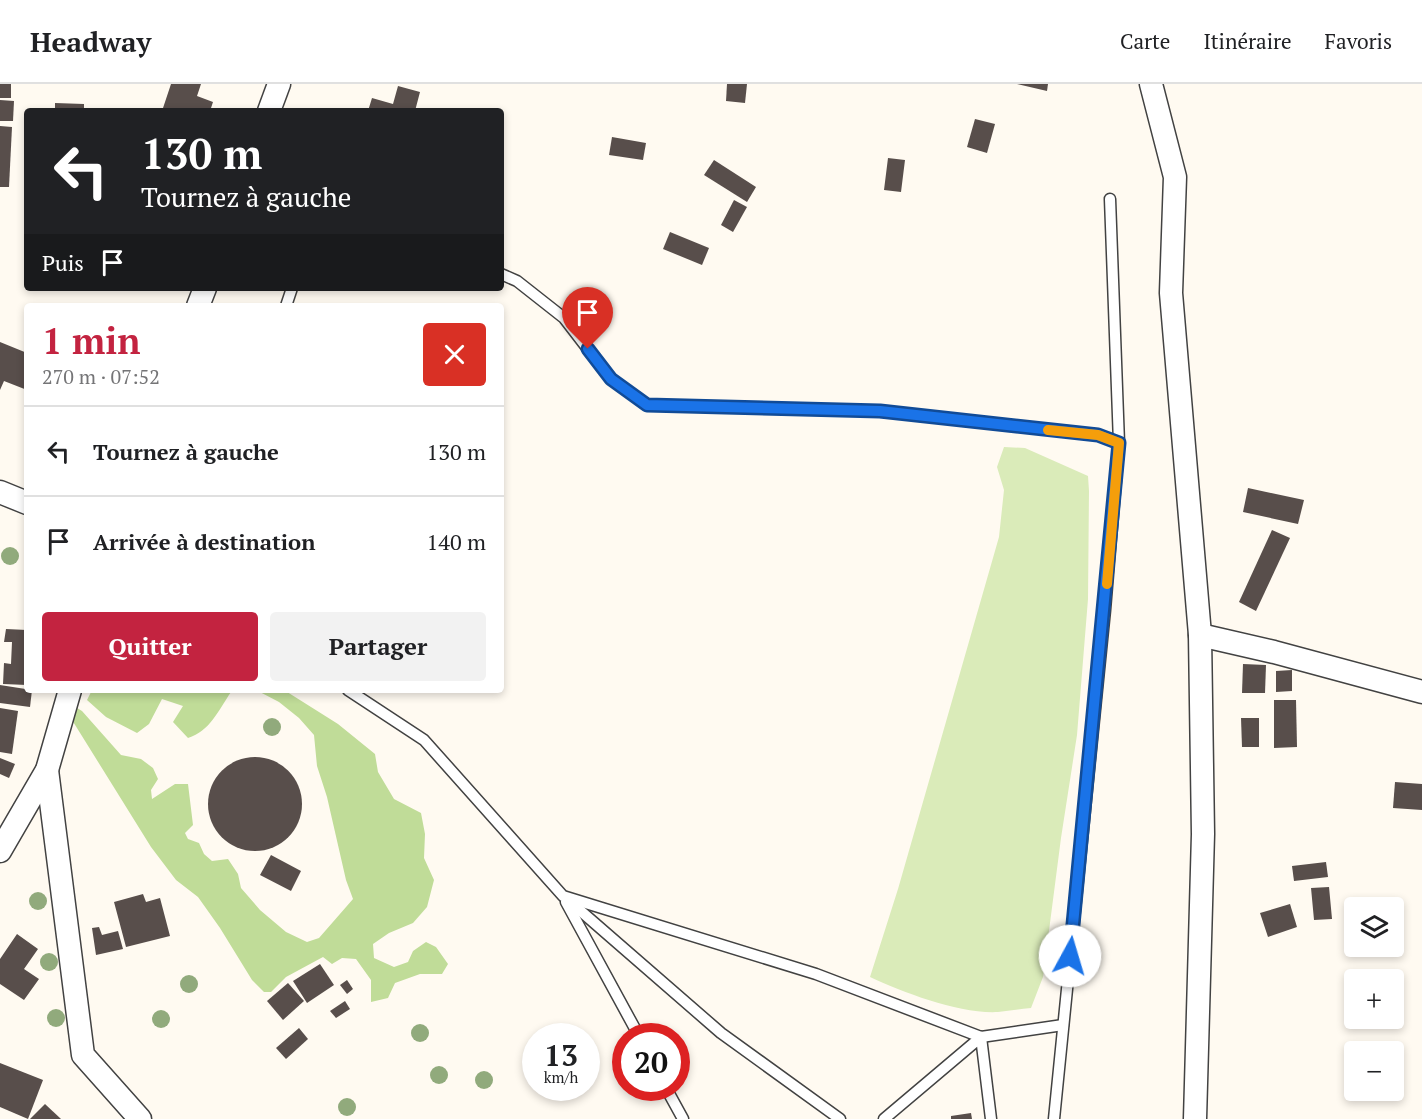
<!DOCTYPE html>
<html lang="fr">
<head>
<meta charset="utf-8">
<style>
	:root { --surface:#fff; --page:#f2f2f2; --text:#202124; --muted:#757577; --line:#e0e0e0; --accent:#c32340 }
	body { margin:0; font-family:"PT Serif",serif; background:var(--page); color:var(--text); height:100vh; display:flex; flex-direction:column; font-size:22px; white-space:nowrap }
	* { box-sizing:border-box; margin:0 }
	p { font-size:20px; color:var(--muted) }
	.icon { flex:none; width:33px; height:33px; fill:none; stroke:currentColor; stroke-width:2; stroke-linecap:round; stroke-linejoin:round }
	.map { position:relative; flex:1; overflow:hidden }
	.sheet { position:absolute; left:24px; top:219px; width:480px; height:390px; display:flex; flex-direction:column; background:var(--surface); border-radius:6px; box-shadow:0 3px 9px #0003 }
	.sheet>* { flex:none }
	.banner { position:absolute; left:24px; top:24px; width:480px; height:183px; border-radius:6px; box-shadow:0 3px 9px #0003; background:#202124; color:#fff; overflow:hidden }
	.tools { position:absolute; left:1344px; top:813px; display:grid; gap:12px }
	.tools a { display:grid; place-items:center; width:60px; height:60px; border-radius:6px; background:var(--surface); box-shadow:0 3px 9px #0003; font-size:30px }
	.speed { position:absolute; left:522px; top:939px; display:flex; gap:12px; font-size:30px; font-weight:700; text-align:center }
	.speed>* { display:grid; place-content:center; width:78px; height:78px; border-radius:50%; background:var(--surface); box-shadow:0 3px 9px #0003; line-height:1 }
	.speed small { font-size:15px; font-weight:400 }
	.speed .limit { border:9px solid #d22; background:#fff; color:#111 }
	.pin { position:absolute; display:grid; place-items:center; width:51px; height:51px; color:#fff; margin:-62px -26px; border-radius:50% 50% 50% 0; rotate:-45deg; box-shadow:0 0 6px #0007 }
	.pin .icon { rotate:45deg }
	.me { position:absolute; width:66px; margin:-33px; rotate:6deg; stroke-linejoin:round; filter:drop-shadow(0 0 4px #0008) }
	.turn { display:flex; align-items:center; gap:21px; height:126px; padding:0 18px; font-size:27px }
	.turn .icon { width:78px; height:78px; stroke-width:2.5 }
	.turn b { display:block; font-size:42px; line-height:51px }
	.then { display:flex; align-items:center; height:57px; padding:0 18px; background:#0003; gap:12px; font-size:22px }
	.round { display:grid; place-items:center; flex:none; width:63px; height:63px; border-radius:6px; background:var(--page) }
	.summary { display:flex; align-items:center; justify-content:space-between; height:102px; padding:0 18px }
	h1 { font-size:36px; font-weight:600; line-height:45px; color:var(--accent) }
	.primary-button { display:flex; gap:12px; margin-top:auto; padding:12px 18px }
	.primary-button a { flex:1; height:69px; border-radius:6px; background:var(--accent); color:#fff; font-size:24px; font-weight:600; line-height:69px; text-align:center }
	.primary-button a+a { background:var(--page); color:var(--text) }
	ul { padding:0; list-style:none }
	li { display:flex; align-items:center; gap:18px; height:90px; padding:0 18px; border-top:2px solid var(--line) }
	li div { flex:1 }
	li b { display:block; font-size:22px }
	li em { font-style:normal }
	header { display:flex; align-items:center; gap:36px; box-sizing:border-box; height:84px; padding:0 30px; background:var(--surface); border-bottom:2px solid var(--line) }
	header strong { font-size:28px }
	nav { display:flex; gap:33px; margin-inline-start:auto; font-size:21px }
	.map>svg:first-child { display:block }
	.green { fill:#daebb9 }
	.forest { fill:#c0dc98 }
	.building { fill:#584e4b }
	.lines { fill:none; stroke-linecap:round; stroke-linejoin:round }
	.service-casing { stroke:#424242; stroke-width:13 }
	.minor-casing { stroke:#424242; stroke-width:25 }
	.service { stroke:#fff; stroke-width:10 }
	.minor { stroke:#fff; stroke-width:22 }
	.tree { fill:#91aa7c }
	.route-casing { stroke:#114b97; stroke-width:15 }
	.route { stroke:#1a73e8; stroke-width:10 }
	.slow { stroke:#f59e0b; stroke-width:10 }
</style>
</head>
<body>
<header>
<strong>Headway</strong>
<nav><a>Carte</a><a>Itinéraire</a><a>Favoris</a></nav>
</header>
<div class="map">
<svg width="1422" height="1035" viewBox="0 0 1422 1035">
	<rect width="100%" height="100%" fill="#fffaf1"/>
	<path class="green" d="M1004 363 1025 364 1088 392 1089 407 1088 515 1077 651 1061 754 1043 893 1031 924C1020 925 1009 927 998 928 959 930 905 909 870 893L898 805 999 453 1004 406 997 383Z"/>
	<g class="forest">
		<path d="M92 606H237L231 608C218 627 210 647 188 654L173 638 183 622 162 615 149 640 137 649 106 633 87 616Z"/>
		<path d="M256 606H284L338 640 375 670 378 688 394 715 421 729 425 750 424 774 434 796 427 823 413 839 389 849 373 860 374 874 394 883 408 878 413 867 426 858 436 863 448 880 442 890H420L395 899 388 914 371 918V896L356 875 342 874 332 880 323 873 286 893 271 908H264L252 896 220 844 198 813 176 796 151 763 72 636 77 624 82 627 121 671 141 675 153 684 158 695 151 706 152 715 175 700H188L193 741 185 749 188 755 199 759 204 770 212 777 228 775 238 790 241 804 260 826 286 848 307 858 319 854 353 815 346 796 327 713 317 682 314 651 299 634 279 618Z"/>
	</g>
	<g class="building">
		<rect x="0" y="0" width="11" height="14"/>
		<path d="M171 0H201L197 12 213 18 210 27H162Z"/>
		<path d="M727 0H747L745 19 726 17Z"/>
		<path d="M1017 0H1048L1047 7Z"/>
		<path d="M398 2 420 8 415 27H368L372 14 393 20Z"/>
		<path d="M0 16 14 17 13 37H0Z"/>
		<path d="M55 19 84 20V27H55Z"/>
		<path d="M975 35 995 40 987 69 967 63Z"/>
		<path d="M0 42 12 43 9 103H0Z"/>
		<path d="M612 53 646 59 643 76 609 71Z"/>
		<path d="M888 74 905 76 901 108 884 106Z"/>
		<path d="M714 76 756 103 747 118 704 91Z"/>
		<path d="M734 116 747 123 733 148 721 141Z"/>
		<path d="M670 148 709 164 702 181 663 165Z"/>
		<path d="M0 258 27 269V306L4 297 0 306Z"/>
		<path d="M1248 404 1304 416 1298 440 1243 428Z"/>
		<path d="M1272 446 1290 454 1256 527 1239 518Z"/>
		<path d="M6 545 27 546V601L3 600 4 579 11 580 12 558H4Z"/>
		<path d="M1243 580 1266 581 1265 609H1242Z"/>
		<path d="M1292 586V607L1276 608V587Z"/>
		<path d="M0 601 32 606 30 623 0 619Z"/>
		<path d="M1274 616H1296L1297 663 1274 664Z"/>
		<path d="M0 624 18 627 12 670 0 668Z"/>
		<path d="M1241 634H1259V663H1242Z"/>
		<circle cx="255" cy="720" r="47"/>
		<path d="M0 674 15 680 9 694 0 690Z"/>
		<path d="M1395 698 1422 700V726L1393 724Z"/>
		<path d="M271 771 301 787 291 807 260 791Z"/>
		<path d="M1326 778 1328 793 1294 797 1292 782Z"/>
		<path d="M1329 803 1332 835 1314 836 1311 804Z"/>
		<path d="M143 810 146 818 160 814 170 852 126 863 114 818Z"/>
		<path d="M1290 820 1297 843 1268 853 1260 829Z"/>
		<path d="M99 843 102 851 118 847 123 865 96 871 92 844Z"/>
		<path d="M17 850 38 865 24 885 39 895 24 916 0 900V875Z"/>
		<path d="M320 880 334 901 307 919 293 897Z"/>
		<path d="M347 896 353 905 347 910 340 901Z"/>
		<path d="M288 899 304 917 283 936 267 917Z"/>
		<path d="M345 917 350 925 336 934 330 927Z"/>
		<path d="M299 944 308 955 286 975 276 964Z"/>
		<path d="M0 979 43 996 28 1035 0 1023Z"/>
		<path d="M45 1020 61 1035H30Z"/>
		<path d="M971 1029 972 1035H951V1032Z"/>
	</g>
	<g class="lines">
		<defs>
			<g id="service">
				<path d="M501 190 517 197 564 234 611 295 647 321 880 327 1098 351 1119 359"/>
				<path d="M286 222 292 204"/>
				<path d="M348 606 424 656 563 812 816 890 981 953 1063 941"/>
				<path d="M568 816 721 949 840 1035"/>
				<path d="M566 818 639 952"/>
				<path d="M666 1004 683 1035"/>
				<path d="M884 1035 981 953 991 1035"/>
				<path d="M1054 1035 1105 526 1119 359 1110 115"/>
			</g>
			<g id="minor">
				<path d="M1151 0 1175 93 1171 209 1200 551 1203 750 1195 1035"/>
				<path d="M269 27 279 0"/>
				<path d="M198 222 205 204"/>
				<path d="M0 408 27 419"/>
				<path d="M1200 551 1274 568 1422 608"/>
				<path d="M47 686 83 971 140 1035"/>
				<path d="M0 767 47 686 70 606"/>
			</g>
		</defs>
		<use href="#service" class="service-casing"/>
		<use href="#minor" class="minor-casing"/>
		<use href="#service" class="service"/>
		<use href="#minor" class="minor"/>
	</g>
	<g class="tree">
		<circle cx="10" cy="472" r="9"/>
		<circle cx="272" cy="643" r="9"/>
		<circle cx="38" cy="817" r="9"/>
		<circle cx="49" cy="878" r="9"/>
		<circle cx="189" cy="900" r="9"/>
		<circle cx="56" cy="934" r="9"/>
		<circle cx="161" cy="935" r="9"/>
		<circle cx="420" cy="949" r="9"/>
		<circle cx="439" cy="991" r="9"/>
		<circle cx="484" cy="996" r="9"/>
		<circle cx="347" cy="1023" r="9"/>
	</g>
	<g class="lines">
		<defs>
			<path id="route" d="M588 265 611 295 647 321 880 327 1098 351 1119 359 1070 872"/>
		</defs>
		<use href="#route" class="route-casing"/>
		<use href="#route" class="route"/>
		<path class="slow" d="M1048 346 1098 351 1119 359 1107 500"/>
	</g>
</svg>
<div class="tools">
<a><svg class="icon" aria-label="layers" viewBox="0 0 24 24"><path d="M12 4l9 5-9 5-9-5zM3 14l9 5 9-5"/></svg></a>
<a>+</a>
<a>−</a>
</div>
<div class="speed"><div>13<small>km/h</small></div><div class="limit">20</div></div>
<div class="pin" style="left:588px;top:265px;background:#d93025"><svg class="icon" aria-label="arrive" viewBox="0 0 24 24"><path d="M6 21V4h12l-3 4 3 4H6"/></svg></div>
<svg class="me" style="left:1070px;top:872px" viewBox="-20 -20 40 40"><circle r="19" fill="#fff"/><path d="M0-13L10 11 0 6-10 11z" fill="#1a73e8"/></svg>
<div class="banner">
<div class="turn"><svg class="icon" aria-label="left" viewBox="0 0 24 24"><path d="M17 20v-9H6M10 6l-5 5 5 5"/></svg><div><b>130 m</b>Tournez à gauche</div></div>
<div class="then">Puis<svg class="icon" aria-label="arrive" viewBox="0 0 24 24"><path d="M6 21V4h12l-3 4 3 4H6"/></svg></div>
</div>
<section class="sheet">
<div class="summary"><div><h1>1 min</h1><p>270 m · 07:52</p></div><a class="round" style="background:#d93025;color:#fff"><svg class="icon" aria-label="close" viewBox="0 0 24 24"><path d="M6 6l12 12M18 6L6 18"/></svg></a></div>
<ul>
<li><svg class="icon" aria-label="left" viewBox="0 0 24 24"><path d="M17 20v-9H6M10 6l-5 5 5 5"/></svg><div><b>Tournez à gauche</b></div><em>130 m</em></li>
<li><svg class="icon" aria-label="arrive" viewBox="0 0 24 24"><path d="M6 21V4h12l-3 4 3 4H6"/></svg><div><b>Arrivée à destination</b></div><em>140 m</em></li>
</ul>
<div class="primary-button"><a>Quitter</a><a>Partager</a></div>
</section>
</div>
</body>
</html>
